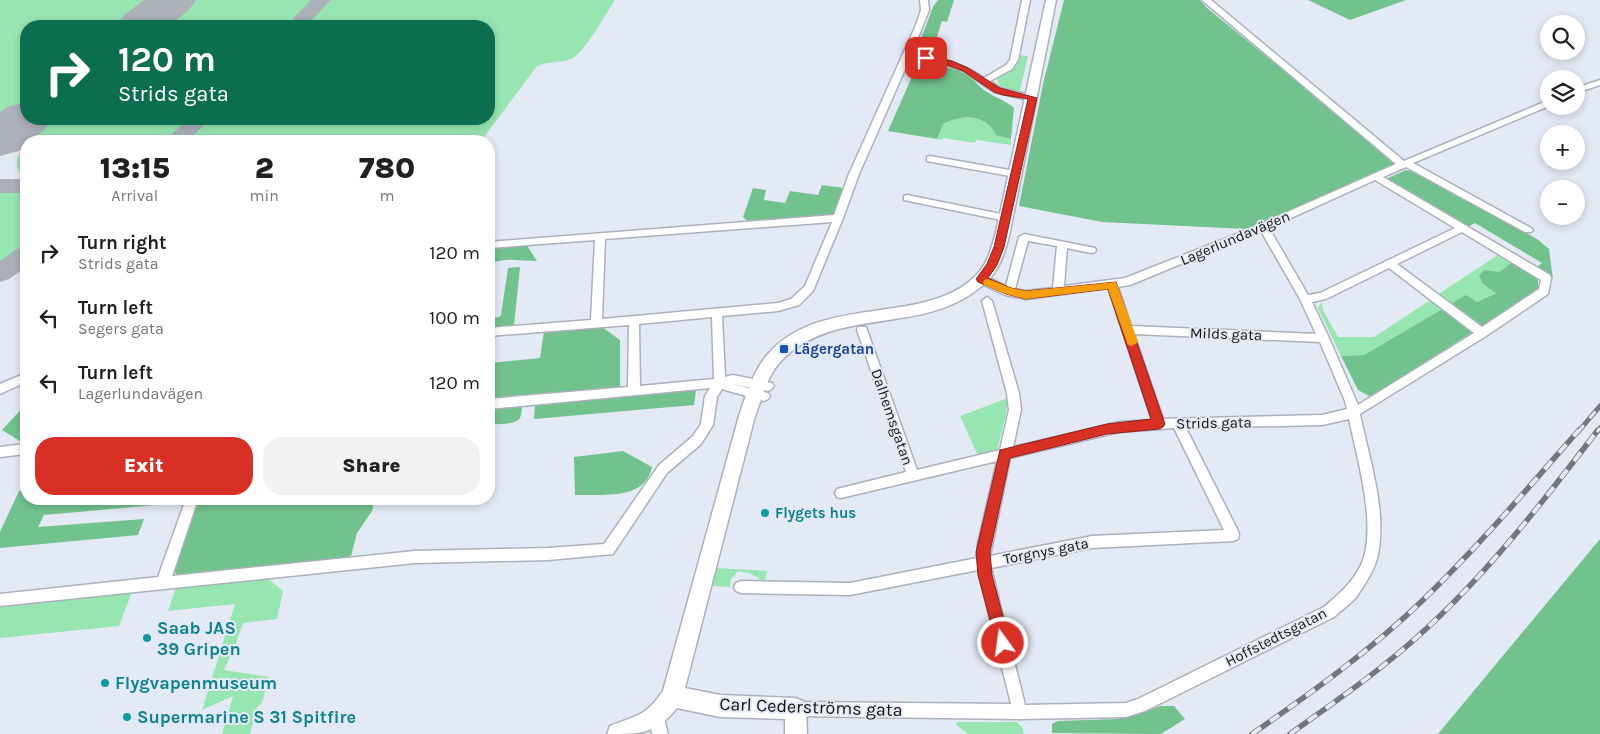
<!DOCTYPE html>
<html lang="en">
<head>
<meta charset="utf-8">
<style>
	:root { --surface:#fff; --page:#f2f2f2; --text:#202124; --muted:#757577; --accent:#d93025 }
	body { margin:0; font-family:Karla,sans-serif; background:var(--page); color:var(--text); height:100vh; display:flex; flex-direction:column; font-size:19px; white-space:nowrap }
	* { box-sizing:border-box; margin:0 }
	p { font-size:16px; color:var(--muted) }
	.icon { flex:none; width:28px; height:28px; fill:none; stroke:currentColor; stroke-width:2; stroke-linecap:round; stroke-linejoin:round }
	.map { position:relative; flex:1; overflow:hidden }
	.drawer { position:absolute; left:20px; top:135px; width:475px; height:370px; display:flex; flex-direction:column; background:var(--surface); border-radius:20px; box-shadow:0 2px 8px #0003 }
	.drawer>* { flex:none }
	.hud { position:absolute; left:20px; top:20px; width:475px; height:105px; border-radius:20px; box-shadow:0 2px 8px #0003; background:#0b6e4f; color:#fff; overflow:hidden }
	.controls { position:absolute; left:1540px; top:15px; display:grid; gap:10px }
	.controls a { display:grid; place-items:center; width:45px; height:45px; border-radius:50%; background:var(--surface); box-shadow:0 2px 8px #0003; font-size:25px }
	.pin { position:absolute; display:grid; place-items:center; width:42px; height:42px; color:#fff; margin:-21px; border-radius:10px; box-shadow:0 2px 8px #0006 }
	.me { position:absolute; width:55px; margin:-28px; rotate:346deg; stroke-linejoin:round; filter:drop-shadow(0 0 4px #0008) }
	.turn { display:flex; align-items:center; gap:18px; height:105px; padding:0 15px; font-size:22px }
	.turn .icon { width:65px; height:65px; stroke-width:2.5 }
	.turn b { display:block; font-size:35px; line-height:42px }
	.eta { display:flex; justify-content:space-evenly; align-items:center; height:85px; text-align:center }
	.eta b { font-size:30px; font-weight:800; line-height:35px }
	.cta { display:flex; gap:10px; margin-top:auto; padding:10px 15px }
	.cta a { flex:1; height:58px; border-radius:20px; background:var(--accent); color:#fff; font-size:20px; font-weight:800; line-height:58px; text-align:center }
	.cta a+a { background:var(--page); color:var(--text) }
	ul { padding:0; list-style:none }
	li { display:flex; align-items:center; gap:15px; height:65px; padding:0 15px }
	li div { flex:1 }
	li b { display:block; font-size:19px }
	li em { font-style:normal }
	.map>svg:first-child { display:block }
	.green { fill:#97e6b2 }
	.forest { fill:#72c28e }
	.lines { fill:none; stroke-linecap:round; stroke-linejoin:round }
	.taxiway { fill:#abb0b9; fill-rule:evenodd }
	.runway { fill:#abb0b9; fill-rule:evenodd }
	.street-casing { stroke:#abb1bc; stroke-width:3 }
	.secondary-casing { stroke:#abb1bc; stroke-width:3 }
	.street { fill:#fff; fill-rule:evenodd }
	.secondary { fill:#fff; fill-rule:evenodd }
	.rail-far1-casing { stroke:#72767d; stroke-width:5 }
	.rail-casing { stroke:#72767d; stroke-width:5.5 }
	.rail-far1 { stroke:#e4eaf5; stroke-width:3; stroke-dasharray:9; stroke-linecap:butt }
	.rail { stroke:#e4eaf5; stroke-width:4; stroke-dasharray:11; stroke-linecap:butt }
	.route { fill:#d93025; stroke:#8d1f18 }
	.slow { fill:#f59e0b }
	.transit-dot { fill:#1a4fb4; stroke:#e4eaf5; stroke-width:2 }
	.culture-dot { fill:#0f9aa8; stroke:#e4eaf5; stroke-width:2 }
	.labels { text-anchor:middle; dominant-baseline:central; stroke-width:4; stroke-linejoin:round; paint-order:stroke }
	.street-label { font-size:15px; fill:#121418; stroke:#e4eaf5 }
	.transit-label { font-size:15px; font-weight:bold; fill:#164399; stroke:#e4eaf5; text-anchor:start }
	.culture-label { font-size:15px; font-weight:bold; fill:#0d838f; stroke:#e4eaf5; text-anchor:start }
	.near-culture-label { font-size:18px; font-weight:bold; fill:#0d838f; stroke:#e4eaf5; text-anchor:start }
	.near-street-label { font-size:18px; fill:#121418; stroke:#e4eaf5 }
</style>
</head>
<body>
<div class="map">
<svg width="1600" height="734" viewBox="0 0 1600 734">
	<rect width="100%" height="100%" fill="#e4eaf5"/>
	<g class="green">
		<path d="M0 0H154L120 26H26V100L0 121Z"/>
		<path d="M194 0H314L287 26H162Z"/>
		<path d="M328 0H615C607 12 583 55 571 59 560 63 549 61 537 66L481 141H185L206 119H489V26H301Z"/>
		<path d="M1019 55 1028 56 1020 90H1012L1000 86 997 79 1014 67Z"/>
		<path d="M953 118C963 118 975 117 985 121 997 125 999 137 1011 139V145L976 140 975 143 943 138 942 140 937 139 943 124Z"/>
		<path d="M51 119H191L168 141H26V177C0 162 37 131 51 119Z"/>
		<path d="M0 191H26V248L0 267Z"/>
		<path d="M1501 253 1514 261 1499 272 1485 270 1483 284 1497 292 1477 302 1449 305 1437 295Z"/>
		<path d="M1432 299 1444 308 1364 355 1341 356 1318 308 1322 302 1323 310 1338 337H1374Z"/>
		<path d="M1008 398 1006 414 997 451 978 456 960 416Z"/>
		<path d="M716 568 767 571 765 582 749 573 738 571 731 579 730 587 711 586Z"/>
		<path d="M267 578 283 591 277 619 243 623 235 646 224 670 269 677 262 703 257 707 250 734H222L233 696 202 710 235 604 168 611 176 587Z"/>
		<path d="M132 592 119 626 0 638V607Z"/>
		<path d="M957 722H1017L1022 727 1024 734H968L956 725Z"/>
	</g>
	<g class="forest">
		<path d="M938 0H954L947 22 942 21 931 55 923 54 917 49 933 7Z"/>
		<path d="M1064 0H1200L1207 8 1398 164 1246 229 1102 222 1019 206 1043 84Z"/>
		<path d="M1308 0H1406L1350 20Z"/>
		<path d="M918 63C935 63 955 67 970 77 975 81 979 86 984 90 994 97 1005 100 1014 108L1011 139 996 135C987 114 961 114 943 124L937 139 888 131Z"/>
		<path d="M1406 170 1422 174 1537 239 1549 249 1553 279 1535 269 1542 263 1475 223 1466 228 1386 179Z"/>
		<path d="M822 185 844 188 835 214 749 222 743 217 753 188 766 190 764 200 785 203 790 191 818 195Z"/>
		<path d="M526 244 537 261C521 261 507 257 492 263L489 288V247Z"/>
		<path d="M1514 261 1538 277V289L1479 328 1449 305 1466 295 1477 302 1496 293 1483 284 1479 275 1485 270 1499 272Z"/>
		<path d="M520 267 514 326 489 329V318L499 317 501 315 508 268Z"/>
		<path d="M1444 308 1474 331 1379 392 1369 396 1358 390 1341 356 1364 355Z"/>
		<path d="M602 327 620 340V387L489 399 492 367H489V363L540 358 544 331Z"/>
		<path d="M696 390 694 405 534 419 535 405Z"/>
		<path d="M26 404V442L23 443 2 430Z"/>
		<path d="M522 405C522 409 521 415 520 418 515 425 495 425 489 423V409Z"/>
		<path d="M623 451 652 467C645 501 602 494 575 495L574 457Z"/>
		<path d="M26 490V499H156L155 505 44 515 38 527 144 519 138 535 0 548V532L19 491Z"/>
		<path d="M198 499H375L372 511 357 533 350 560 188 576 176 574 173 569Z"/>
		<path d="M1600 539V734H1438Z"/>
		<path d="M1161 706H1174L1185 719 1161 734 1052 733V724L1058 721 1116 719Z"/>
	</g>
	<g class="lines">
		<g class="taxiway">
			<path d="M311 0H331L306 26H286Z"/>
			<path d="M187 119H210L188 141H165Z"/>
			<rect x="0" y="179" width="26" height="14"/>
			<path d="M26 246V267L9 279 0 282V261L17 249Z"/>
		</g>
		<g class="runway">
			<path d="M144 0H196L189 10 169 26H116L123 16Z"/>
			<path d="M26 102V119H52L45 129 31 141H26V145L19 151 0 156V112L7 107Z"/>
		</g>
		<defs>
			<g id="street">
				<path d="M920 0H928L929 10 912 53C939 59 960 61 984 78L1006 65 1010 60 1022 0H1030L1018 60 1012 69 990 81 1000 88 1035 96 1036 98 1032 101 994 92 963 71 948 65 910 58 859 174 843 218 813 291 799 305 778 311 722 316 725 377 733 375 772 383 774 386 772 389 768 391 732 384 768 393 770 396 768 399 764 401 722 389 717 397 713 425 701 444 667 473 613 554 548 560 415 563 0 606V594L158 577 186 499H198L172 576 415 551 548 548 604 544 659 465 693 436 701 424 705 396 710 388 489 409V399L628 387 629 325 489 336V328L591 320 595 240 489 248V242L834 215 849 174 916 25 921 10ZM832 222 805 286 791 299 778 303 602 319 605 239ZM712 317 714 379 640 386 639 324Z"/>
				<path d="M1202 0H1211L1404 161 1549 100V106L1413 163 1531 228 1533 230 1531 232H1525L1406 167 1383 177 1550 275 1551 278 1548 294 1486 336 1360 414C1369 459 1387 509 1378 555 1375 569 1365 584 1357 596 1351 604 1341 610 1334 617L1145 711 1126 717 1020 719 795 716 790 714 788 709 790 704 795 702 1011 704 978 570 850 595 741 593 736 591 734 587 736 583 741 581 850 583 977 558 978 543 997 461 841 498 837 497 835 493 837 489 841 488 906 472 857 330 858 327H866L867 330 917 470 1000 450 1009 410 1007 393 982 301 987 297 992 301 1019 393 1021 410 1013 447 1119 422 1152 420 1108 288 1026 299 1005 295 977 282 976 279 977 276H985L1006 286 1019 237 1024 234 1095 248 1096 250 1095 252 1091 253 1067 248 1064 286 1125 278 1247 230 1396 164ZM1375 180 1455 228 1320 293 1308 295 1269 228ZM1261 231 1300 299 1316 334 1131 326 1118 287 1130 285ZM1462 232 1541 280 1539 289 1482 327 1397 264ZM1028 241 1057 246 1053 288 1026 291 1015 289ZM1389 268 1474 333 1358 405 1329 338 1312 302 1326 299ZM1134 334 1320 342 1345 401 1347 409 1322 415 1163 419ZM1349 419C1357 458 1379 531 1360 567 1351 584 1338 595 1324 607L1138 699 1126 703 1025 705 991 568 1092 548 1233 541 1238 539 1239 535 1238 531 1186 428 1322 425ZM1174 428 1224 530 1092 536 990 556 1010 458 1119 432Z"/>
				<path d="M1600 80V85L1576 93V88Z"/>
				<path d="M930 156 1015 171 1020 174 1015 177 927 161V157Z"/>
				<path d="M907 195 1006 215 1011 218 1006 221 904 200V196Z"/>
				<path d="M26 373V382L0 394V384Z"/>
				<path d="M26 444V454L0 457V447Z"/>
				<path d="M657 710 662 712 668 734H652L650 717 652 712Z"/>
			</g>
			<path id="secondary" d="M1046 0H1056L1010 232C1006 248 1002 264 991 277 987 283 980 287 974 292 916 334 833 307 781 361 767 376 762 398 755 416L685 688 720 695 795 698 803 701 806 709 807 734H785V719L720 717 677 708C656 734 642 734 607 734L610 726C637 715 645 717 663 691L739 416C746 395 753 371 768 354 823 291 931 329 980 271 989 260 992 245 996 232Z"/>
		</defs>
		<use href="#street" class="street-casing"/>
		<use href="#secondary" class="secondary-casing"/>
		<use href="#street" class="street"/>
		<use href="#secondary" class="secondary"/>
		<defs>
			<g id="rail-far1">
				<path d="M1578 432 1600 406"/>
				<path d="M1597 432 1600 428"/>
			</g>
			<g id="rail">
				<path d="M1252 734C1311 693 1370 651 1422 601 1478 547 1528 488 1579 430"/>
				<path d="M1290 734C1333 703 1377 673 1416 638 1485 577 1542 503 1598 430"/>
			</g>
		</defs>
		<use href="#rail-far1" class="rail-far1-casing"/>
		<use href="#rail" class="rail-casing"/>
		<use href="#rail-far1" class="rail-far1"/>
		<use href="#rail" class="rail"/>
	</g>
	<path class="route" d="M926 56 952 61 968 68 1000 88 1037 98 1004 247 997 265 988 278 1011 288 1026 291 1116 282 1165 424 1163 427 1159 429 1107 434 1010 458 990 552 992 575 1010 643 1008 648 1003 650 998 648 996 643 978 575 976 552 1000 450 1107 424 1151 419 1108 289 1026 299 1006 294 978 282 976 279 987 264 994 247 1028 99 1003 95 994 92 963 71 947 65 923 60 922 58Z"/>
	<path class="slow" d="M988 279 1011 288 1026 291 1116 282 1138 342 1132 346 1128 345 1108 289 1026 299 1006 294 984 285 983 283 984 280Z"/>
	<rect class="transit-dot" x="779" y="344" width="10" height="10" rx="2.5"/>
	<g class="culture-dot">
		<circle cx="765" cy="513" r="5"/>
		<circle cx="147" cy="638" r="5"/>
		<circle cx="105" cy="683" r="5"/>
		<circle cx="127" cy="717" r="5"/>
	</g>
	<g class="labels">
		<g class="street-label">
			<text transform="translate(1235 238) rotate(-23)">Lagerlundavägen</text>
			<text transform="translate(1226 334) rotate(2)">Milds gata</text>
			<text transform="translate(892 417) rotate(71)">Dalhemsgatan</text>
			<text transform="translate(1214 423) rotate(-1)">Strids gata</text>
			<text transform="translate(1046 551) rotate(-11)">Torgnys gata</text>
			<text transform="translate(1276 637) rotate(-27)">Hoffstedtsgatan</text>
		</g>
		<g class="transit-label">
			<text x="794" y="349">Lägergatan</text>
		</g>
		<g class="culture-label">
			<text x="775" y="513">Flygets hus</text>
		</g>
		<g class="near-culture-label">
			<text x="157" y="628">Saab JAS<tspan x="157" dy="21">39 Gripen</tspan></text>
			<text x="115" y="683">Flygvapenmuseum</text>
			<text x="137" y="717">Supermarine S 31 Spitfire</text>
		</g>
		<g class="near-street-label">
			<text transform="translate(811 707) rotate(2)">Carl Cederströms gata</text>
		</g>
	</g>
</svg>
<div class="controls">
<a><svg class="icon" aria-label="search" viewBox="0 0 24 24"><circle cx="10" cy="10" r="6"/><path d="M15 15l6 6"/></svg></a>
<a><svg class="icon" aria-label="layers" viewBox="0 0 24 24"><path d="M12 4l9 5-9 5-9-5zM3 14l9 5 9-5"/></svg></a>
<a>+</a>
<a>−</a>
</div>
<div class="pin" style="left:926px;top:58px;background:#d93025"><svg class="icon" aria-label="arrive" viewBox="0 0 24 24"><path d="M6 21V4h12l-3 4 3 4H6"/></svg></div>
<svg class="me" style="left:1003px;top:643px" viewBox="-20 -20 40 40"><circle r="17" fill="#d93025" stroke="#fff" stroke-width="3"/><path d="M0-11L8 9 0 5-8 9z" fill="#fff"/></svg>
<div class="hud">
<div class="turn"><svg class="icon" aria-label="right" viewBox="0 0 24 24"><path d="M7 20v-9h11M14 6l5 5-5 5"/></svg><div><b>120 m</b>Strids gata</div></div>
</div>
<section class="drawer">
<div class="eta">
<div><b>13:15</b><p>Arrival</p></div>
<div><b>2</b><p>min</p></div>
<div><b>780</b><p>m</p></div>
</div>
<ul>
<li><svg class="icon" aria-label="right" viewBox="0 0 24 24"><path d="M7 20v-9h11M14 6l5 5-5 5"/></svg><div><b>Turn right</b><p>Strids gata</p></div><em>120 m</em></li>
<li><svg class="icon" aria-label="left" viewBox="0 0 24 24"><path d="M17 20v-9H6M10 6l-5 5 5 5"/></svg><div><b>Turn left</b><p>Segers gata</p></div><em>100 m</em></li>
<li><svg class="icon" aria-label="left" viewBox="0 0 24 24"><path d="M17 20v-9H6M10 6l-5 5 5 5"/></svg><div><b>Turn left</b><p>Lagerlundavägen</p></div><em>120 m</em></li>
</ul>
<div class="cta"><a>Exit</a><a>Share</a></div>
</section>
</div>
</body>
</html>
